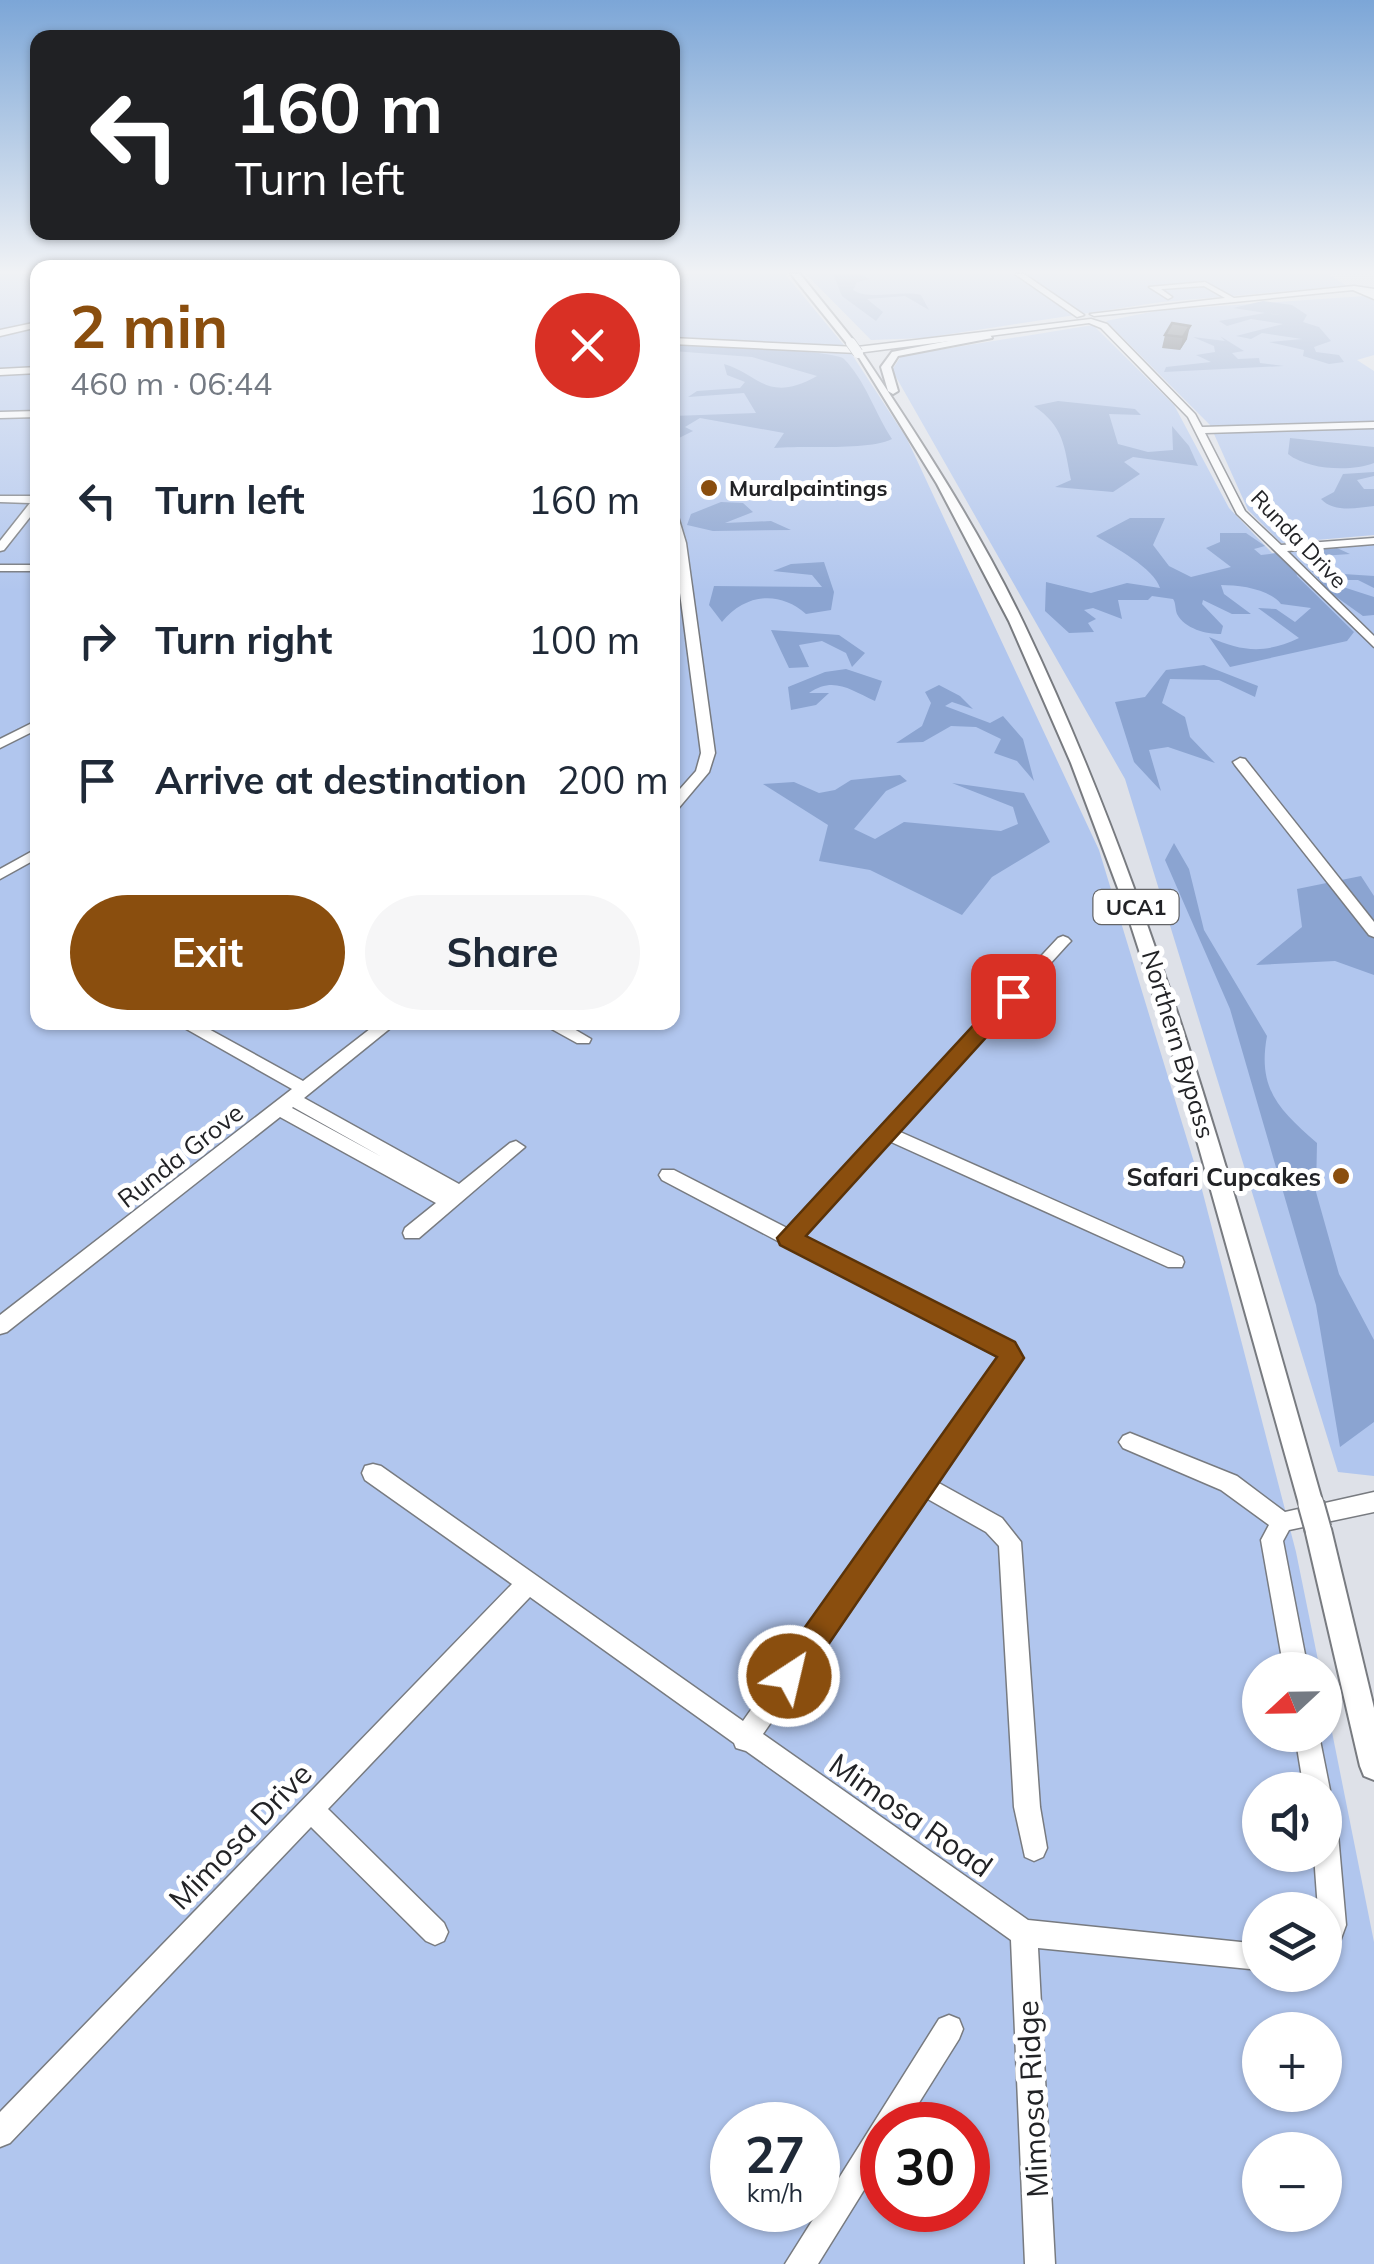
<!DOCTYPE html>
<html lang="en">
<head>
<meta charset="utf-8">
<style>
	:root { --surface:#fff; --page:#f6f6f7; --text:#1f2937; --muted:#747a83; --accent:#8a4e0e }
	body { margin:0; font-family:Mulish,sans-serif; background:var(--page); color:var(--text); height:100vh; display:flex; flex-direction:column; font-size:38px; white-space:nowrap }
	* { box-sizing:border-box; margin:0 }
	p { font-size:32px; color:var(--muted) }
	.icon { flex:none; width:55px; height:55px; fill:none; stroke:currentColor; stroke-width:2; stroke-linecap:round; stroke-linejoin:round }
	.map { position:relative; flex:1; overflow:hidden }
	.panel { position:absolute; left:30px; top:260px; width:650px; height:770px; display:flex; flex-direction:column; background:var(--surface); border-radius:20px; box-shadow:0 2px 8px #0004 }
	.panel>* { flex:none }
	.hud { position:absolute; left:30px; top:30px; width:650px; height:210px; border-radius:20px; box-shadow:0 2px 8px #0004; background:#202124; color:#fff; overflow:hidden }
	.needle { width:65px; rotate:248deg }
	.fabs { position:absolute; left:1242px; top:1652px; display:grid; gap:20px }
	.fabs a { display:grid; place-items:center; width:100px; height:100px; border-radius:50%; background:var(--surface); box-shadow:0 2px 8px #0004; font-size:50px }
	.speed { position:absolute; left:710px; top:2102px; display:flex; gap:20px; font-size:50px; font-weight:700; text-align:center }
	.speed>* { display:grid; place-content:center; width:130px; height:130px; border-radius:50%; background:var(--surface); box-shadow:0 2px 8px #0004; line-height:1 }
	.speed small { font-size:25px; font-weight:400 }
	.speed .limit { border:15px solid #d22; background:#fff; color:#111 }
	.pin { position:absolute; display:grid; place-items:center; width:85px; height:85px; color:#fff; margin:-42px; border-radius:20px; box-shadow:0 5px 15px #0006 }
	.me { position:absolute; width:110px; margin:-55px; rotate:35deg; stroke-linejoin:round; filter:drop-shadow(0 0 8px #0008) }
	.turn { display:flex; align-items:center; gap:35px; height:210px; padding:0 40px; font-size:45px }
	.turn .icon { width:130px; height:130px; stroke-width:2.5 }
	.turn b { display:block; font-size:70px; line-height:85px }
	.round { display:grid; place-items:center; flex:none; width:105px; height:105px; border-radius:52px; background:var(--page) }
	.head { display:flex; align-items:center; justify-content:space-between; height:170px; padding:0 40px }
	h1 { font-size:60px; font-weight:700; line-height:75px; color:var(--accent) }
	.action { display:flex; gap:20px; margin-top:auto; padding:20px 40px }
	.action a { flex:1; height:115px; border-radius:60px; background:var(--accent); color:#fff; font-size:40px; font-weight:700; line-height:115px; text-align:center }
	.action a+a { background:var(--page); color:var(--text) }
	ul { padding:0; list-style:none }
	li { display:flex; align-items:center; gap:30px; height:140px; padding:0 40px }
	li div { flex:1 }
	li b { display:block; font-size:38px }
	li em { font-style:normal }
	.map>svg:first-child { display:block }
	.green { fill:#b1c6ee; fill-rule:evenodd }
	.forest { fill:#8ba4d1 }
	.lines { fill:none; stroke-linecap:round; stroke-linejoin:round }
	.minor-casing { stroke:#787b80; stroke-width:3 }
	.major-casing { stroke:#787b80; stroke-width:4 }
	.minor { fill:#fff; fill-rule:evenodd }
	.major { fill:#fff; fill-rule:evenodd }
	.major-bridge-far1-casing { stroke:#787b80; stroke-width:11; stroke-linecap:butt }
	.major-bridge-casing { stroke:#787b80; stroke-width:29; stroke-linecap:butt }
	.major-bridge-far1 { stroke:#fff; stroke-width:10 }
	.major-bridge { stroke:#fff; stroke-width:25 }
	.wall { fill:#505358 }
	.shaded-wall { fill:#414347 }
	.building { fill:#5d6066; stroke:#414347; stroke-width:2.5 }
	.route { fill:#8a4e0e; stroke:#5a3309; stroke-width:2.5 }
	.poi-dot { fill:#8a4e0e; stroke:#fff; stroke-width:4 }
	.labels { text-anchor:middle; dominant-baseline:central; stroke-width:10; stroke-linejoin:round; paint-order:stroke }
	.far-poi-label { font-size:22px; font-weight:bold; fill:#222326; stroke:#fff; text-anchor:start }
	.far-street-label { font-size:22px; fill:#222326; stroke:#fff }
	.shield { fill:#fff; stroke:#646567; stroke-width:2.5 }
	.shield-label { font-size:22px; font-weight:bold; fill:#222326 }
	.street-label { font-size:25px; fill:#222326; stroke:#fff }
	.poi-label { font-size:25px; font-weight:bold; fill:#222326; stroke:#fff; text-anchor:end }
	.near-street-label { font-size:30px; fill:#222326; stroke:#fff }
</style>
</head>
<body>
<div class="map">
<svg width="1374" height="2264" viewBox="0 0 1374 2264">
	<rect width="100%" height="100%" fill="#dee1e8"/>
	<g class="green">
		<path d="M0 274H37L38 1022H672L673 274H785L853 356 907 439 1099 850 1200 1182 1296 1552 1320 1670H1260V1735H1325V1697L1374 1942V2264H0ZM1260 1790H1325V1855H1260ZM1260 1910H1325V1975H1260ZM1260 2030H1325V2095H1260ZM732 2125H818V2210H732ZM882 2125H968V2210H882ZM1260 2150H1325V2215H1260Z"/>
		<path d="M806 274H1328L1347 286 1161 302 924 338 871 340Z"/>
		<path d="M1365 296 1374 301V355L1357 360 1374 371V535L1281 543 1248 510 1210 425 1106 321 1161 310Z"/>
		<path d="M1093 325 1174 405 1229 508 1272 553 1374 545V1476L1338 1472 1125 779 892 370 901 356Z"/>
	</g>
	<g class="forest">
		<path d="M833 274H860L870 279 857 282 853 290C870 301 900 290 921 295L929 310 905 296 867 299 883 312 876 321 842 296Z"/>
		<path d="M1263 301 1292 305 1307 315 1303 322 1319 327 1331 341 1314 347 1316 352 1339 355 1344 362 1329 364 1303 356 1304 350 1269 342 1302 339 1262 333 1251 339 1236 336 1283 324 1251 319 1227 326 1219 321 1265 313 1286 316 1233 308Z"/>
		<path d="M1220 336 1244 351 1232 353 1238 359 1259 358 1260 363 1284 366 1164 372 1166 367 1211 362 1196 355 1215 352 1214 346 1193 337 1225 341Z"/>
		<path d="M673 344C696 345 836 350 844 359 865 380 875 413 892 439 867 451 807 445 774 448L784 433 700 418 685 427 693 431 673 441V416L756 413 744 393 688 397 697 391 740 388 745 382 727 375 724 364C759 374 767 404 817 376L752 357 673 351Z"/>
		<path d="M1058 401 1135 409 1141 415 1109 414 1118 444 1148 452 1173 450 1172 426 1189 446 1198 466 1133 457 1124 462 1140 474 1113 492 1055 487 1071 480C1064 445 1064 427 1034 406Z"/>
		<path d="M1290 438 1374 447V463C1351 472 1308 470 1288 454Z"/>
		<path d="M1374 472V476L1357 480 1364 489H1374V506C1357 508 1334 513 1321 499L1334 492 1343 474Z"/>
		<path d="M721 502 743 503 753 512 725 523 771 521 791 530 713 531 687 525 691 514Z"/>
		<path d="M1130 518H1165L1153 545 1169 566 1191 577 1231 567 1206 548 1220 542V533H1246L1265 546 1254 549 1261 555 1277 553 1295 566 1297 576 1354 632 1347 641 1230 667 1209 637C1243 652 1265 654 1299 638L1258 608 1276 609 1295 622 1311 608 1281 604C1269 589 1240 585 1221 585L1224 594 1251 614H1232L1203 600 1202 604 1223 626 1221 634C1206 634 1185 629 1177 614 1175 609 1176 603 1173 599L1152 596 1148 600H1118L1122 619 1093 608 1084 610 1096 619 1088 623 1094 632 1069 633 1045 611 1046 582 1091 593 1127 583 1160 588C1154 568 1114 547 1096 536Z"/>
		<path d="M1337 548 1350 554 1321 556 1332 566 1313 572 1374 576V588L1358 580H1344L1340 586 1374 597V615L1363 616 1328 591 1296 551Z"/>
		<path d="M824 562 834 592 831 610 806 614C779 590 745 594 722 622L709 605 714 586 822 587 812 575 773 571 791 564Z"/>
		<path d="M771 630 839 635 865 653 852 667 846 653 822 641 799 645 809 667 789 668Z"/>
		<path d="M1204 665 1258 686 1255 697 1219 680 1170 679 1162 703 1185 717 1190 737 1215 763 1168 747 1149 750 1161 791 1134 762 1115 702 1145 697 1166 670Z"/>
		<path d="M846 669 882 681 875 701C850 690 834 676 809 693H829L816 705 791 710 788 687 825 672Z"/>
		<path d="M939 685 960 696 973 709 952 702 945 706 990 723 1003 716 1023 739 1034 781 1017 761 994 753 1001 739 976 727 951 726 923 742 896 743 922 726 931 703 925 692Z"/>
		<path d="M900 775 907 781 886 791 854 829 875 839 904 822 1001 831 1018 824 1013 807 952 783 1024 793 1050 842 992 877 962 915 870 870 819 861 828 825 763 784 794 782 819 793 835 790 851 780Z"/>
		<path d="M1174 843 1189 869 1204 930 1267 1036C1257 1090 1280 1110 1317 1143L1316 1192 1339 1274 1374 1340V1422L1340 1447 1316 1305 1230 1009 1165 860Z"/>
		<path d="M1361 876 1374 896V975L1335 961 1256 965 1302 927 1297 889Z"/>
	</g>
	<g class="lines">
		<defs>
			<g id="minor">
				<path d="M1015 274H1024L1084 315 1077 317Z"/>
				<path d="M1205 282 1234 298 1354 286 1374 289V299L1353 290 1094 316 1090 314 1225 298 1204 286 1161 289 1172 297 1168 299 1149 287Z"/>
				<path d="M1091 319 1107 324 1195 414 1202 427 1374 422V428L1205 433 1245 511 1281 545 1374 538V544L1287 551 1374 636V647L1237 514 1188 417 1101 328 1089 323 857 353 672 344V338L857 347Z"/>
				<path d="M38 322V327L0 336V330Z"/>
				<path d="M38 367V373L0 375V369Z"/>
				<path d="M38 411V417L0 418V412Z"/>
				<path d="M0 496H38V507L4 550 0 551V541L30 503 0 502Z"/>
				<path d="M672 510 677 513 686 543 715 753 709 772 677 810 672 811V798L696 771 701 753 672 532Z"/>
				<rect x="0" y="565" width="38" height="6"/>
				<path d="M38 720V729L0 748V739Z"/>
				<path d="M1240 758 1245 759 1374 922V937L1369 935 1235 765 1233 762Z"/>
				<path d="M38 848V858L0 879V869Z"/>
				<path d="M1063 936 1068 938 1071 941 1068 944 898 1131 1182 1257 1184 1262 1182 1267H1168L889 1141 802 1236 1013 1344 1021 1358 937 1482 1002 1518 1021 1542 1040 1807 1047 1848 1043 1857 1034 1861 1025 1857 1014 1807 999 1546 986 1532 926 1498 763 1734 1028 1920 1260 1944V1970L1038 1948 1055 2264H1025L1011 1940 746 1751 736 1748 734 1743 530 1597 328 1809 444 1923 448 1932 444 1941 435 1945 426 1941 311 1827 10 2143 0 2147V2112L512 1584 365 1480 362 1473 365 1466 373 1464 381 1466 743 1721 1000 1358 662 1180 659 1175 662 1170H674L787 1228 1058 938Z"/>
				<path d="M174 1022H196L303 1081 379 1022H398L304 1098 459 1184 510 1143 516 1141 525 1147 419 1238H405L403 1233 405 1228 436 1203 280 1117 7 1332 0 1334V1315L292 1089ZM293 1107 382 1157 292 1108Z"/>
				<path d="M539 1022H562L591 1039 589 1043H577Z"/>
				<path d="M1130 1433 1237 1476 1285 1512 1374 1492V1512L1289 1530 1283 1541 1308 1670H1284L1261 1540 1269 1525 1221 1490 1123 1448 1119 1442 1123 1436Z"/>
				<path d="M1295 1735H1319L1330 1790 1326 1799 1325 1790H1304Z"/>
				<path d="M1325 1821 1334 1825 1338 1834 1346 1925 1334 1958 1325 1962V1910H1318L1314 1855H1325Z"/>
				<path d="M949 2015 959 2019 963 2029 959 2039 905 2125H882V2161L818 2264H785L939 2019Z"/>
			</g>
			<g id="major">
				<path d="M791 274H800L854 341V345H848Z"/>
				<path d="M989 333 992 338 898 356 891 367 898 391 893 394 888 391 881 367 892 352Z"/>
				<path d="M855 351H861C920 439 978 528 1024 624 1158 905 1238 1206 1323 1504L1320 1512 1311 1515 1302 1512 1299 1504 1173 1055 1125 907 1071 763 1009 621 937 484Z"/>
				<path d="M1318 1518 1327 1521 1331 1529 1374 1708V1780L1364 1776 1360 1766 1305 1529 1309 1521Z"/>
			</g>
		</defs>
		<use href="#minor" class="minor-casing"/>
		<use href="#major" class="major-casing"/>
		<use href="#minor" class="minor"/>
		<use href="#major" class="major"/>
		<defs>
			<path id="major-bridge-far1" d="M851 343 858 353"/>
			<path id="major-bridge" d="M1311 1504 1318 1529"/>
		</defs>
		<use href="#major-bridge-far1" class="major-bridge-far1-casing"/>
		<use href="#major-bridge" class="major-bridge-casing"/>
		<use href="#major-bridge-far1" class="major-bridge-far1"/>
		<use href="#major-bridge" class="major-bridge"/>
	</g>
	<path class="wall" d="M1172 323 1187 339 1180 350 1162 348 1165 335Z"/>
	<path class="shaded-wall" d="M1190 326 1187 339 1180 350 1183 337Z"/>
	<path class="building" d="M1172 323 1190 326 1183 337 1165 335Z"/>
	<linearGradient id="sky" x2="0" y2="1"><stop stop-color="#7ca6d7"/><stop offset="0.46" stop-color="#f0f2f5"/><stop offset="1" stop-color="#f0f2f5" stop-opacity="0"/></linearGradient>
	<rect width="1374" height="591" fill="url(#sky)"/>
	<path class="route" d="M1013 989 1020 991V1000L806 1236 1015 1342 1024 1358 800 1686 789 1690 778 1686 774 1676 778 1665 997 1357 780 1245 777 1238 1005 991Z"/>
	<g class="poi-dot">
		<circle cx="709" cy="488" r="10"/>
		<circle cx="1341" cy="1176" r="10"/>
	</g>
	<g class="labels">
		<g class="far-poi-label">
			<text x="729" y="488">Muralpaintings</text>
		</g>
		<g class="far-street-label">
			<text transform="translate(1299 539) rotate(46)">Runda Drive</text>
		</g>
		<rect class="shield" x="1093.5" y="890" width="85" height="34" rx="8"/>
		<g class="shield-label">
			<text x="1136" y="907">UCA1</text>
		</g>
		<g class="street-label">
			<text transform="translate(1179 1044) rotate(73)">Northern Bypass</text>
			<text transform="translate(180 1155) rotate(-38)">Runda Grove</text>
		</g>
		<g class="poi-label">
			<text x="1321" y="1176">Safari Cupcakes</text>
		</g>
		<g class="near-street-label">
			<text transform="translate(911 1815) rotate(35)">Mimosa Road</text>
			<text transform="translate(240 1836) rotate(-46)">Mimosa Drive</text>
			<text transform="translate(1032 2099) rotate(-93)">Mimosa Ridge</text>
		</g>
	</g>
</svg>
<div class="fabs">
<a><svg class="needle" viewBox="-14 -14 28 28"><path d="M0-13l5 13h-10z" fill="#e53935"/><path d="M0 13l5-13h-10z" fill="#747a83"/></svg></a>
<a><svg class="icon" aria-label="sound" viewBox="0 0 24 24"><path d="M4 9h4l5-4v14l-5-4H4zM17 9q2 3 0 6"/></svg></a>
<a><svg class="icon" aria-label="layers" viewBox="0 0 24 24"><path d="M12 4l9 5-9 5-9-5zM3 14l9 5 9-5"/></svg></a>
<a>+</a>
<a>−</a>
</div>
<div class="speed"><div>27<small>km/h</small></div><div class="limit">30</div></div>
<div class="pin" style="left:1013px;top:996px;background:#d93025"><svg class="icon" aria-label="arrive" viewBox="0 0 24 24"><path d="M6 21V4h12l-3 4 3 4H6"/></svg></div>
<svg class="me" style="left:789px;top:1676px" viewBox="-20 -20 40 40"><circle r="17" fill="#8a4e0e" stroke="#fff" stroke-width="3"/><path d="M0-11L8 9 0 5-8 9z" fill="#fff"/></svg>
<div class="hud">
<div class="turn"><svg class="icon" aria-label="left" viewBox="0 0 24 24"><path d="M17 20v-9H6M10 6l-5 5 5 5"/></svg><div><b>160 m</b>Turn left</div></div>
</div>
<section class="panel">
<div class="head"><div><h1>2 min</h1><p>460 m · 06:44</p></div><a class="round" style="background:#d93025;color:#fff"><svg class="icon" aria-label="close" viewBox="0 0 24 24"><path d="M6 6l12 12M18 6L6 18"/></svg></a></div>
<ul>
<li><svg class="icon" aria-label="left" viewBox="0 0 24 24"><path d="M17 20v-9H6M10 6l-5 5 5 5"/></svg><div><b>Turn left</b></div><em>160 m</em></li>
<li><svg class="icon" aria-label="right" viewBox="0 0 24 24"><path d="M7 20v-9h11M14 6l5 5-5 5"/></svg><div><b>Turn right</b></div><em>100 m</em></li>
<li><svg class="icon" aria-label="arrive" viewBox="0 0 24 24"><path d="M6 21V4h12l-3 4 3 4H6"/></svg><div><b>Arrive at destination</b></div><em>200 m</em></li>
</ul>
<div class="action"><a>Exit</a><a>Share</a></div>
</section>
</div>
</body>
</html>
